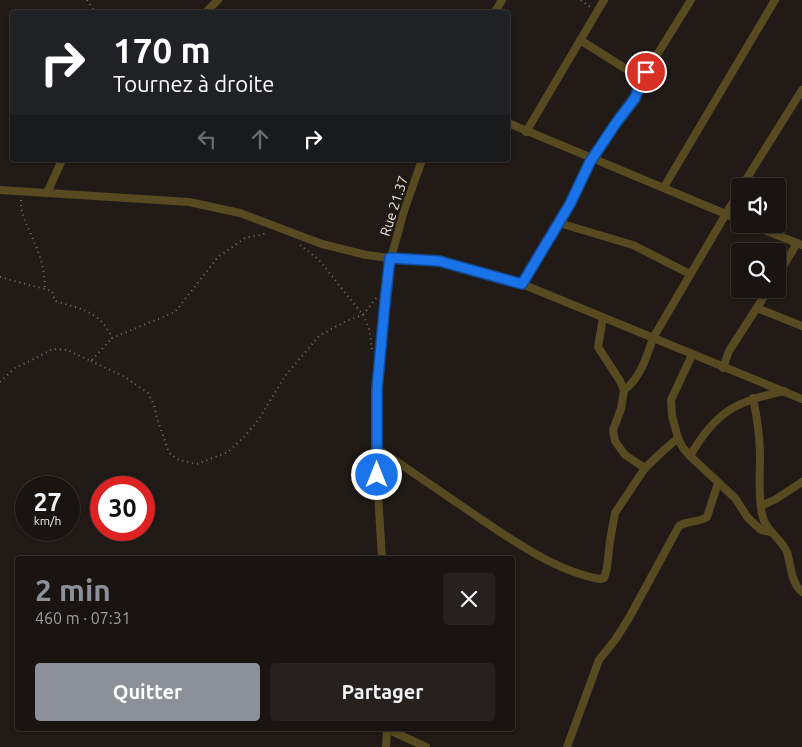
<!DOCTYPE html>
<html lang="fr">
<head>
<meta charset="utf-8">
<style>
	:root { --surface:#191411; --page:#26211f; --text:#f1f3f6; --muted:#9f9e9f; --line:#373331; --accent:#8c9099 }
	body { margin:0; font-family:Ubuntu,sans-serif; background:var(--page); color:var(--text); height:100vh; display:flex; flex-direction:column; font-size:19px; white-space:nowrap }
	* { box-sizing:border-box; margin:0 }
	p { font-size:16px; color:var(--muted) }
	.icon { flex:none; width:28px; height:28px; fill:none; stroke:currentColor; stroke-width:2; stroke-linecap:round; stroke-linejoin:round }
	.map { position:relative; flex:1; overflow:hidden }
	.panel { position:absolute; left:15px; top:556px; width:500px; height:175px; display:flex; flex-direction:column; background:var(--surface); border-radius:5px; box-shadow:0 1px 4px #0004,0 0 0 1px var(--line) }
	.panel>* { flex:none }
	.hud { position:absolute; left:10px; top:10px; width:500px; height:152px; border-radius:5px; box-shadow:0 1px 4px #0004,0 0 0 1px var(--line); background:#202124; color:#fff; overflow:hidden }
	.fabs { position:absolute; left:731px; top:178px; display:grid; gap:10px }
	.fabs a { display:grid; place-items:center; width:55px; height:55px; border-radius:5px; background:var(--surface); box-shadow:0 1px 4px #0004,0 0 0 1px var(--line); font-size:25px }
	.speed { position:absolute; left:15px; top:476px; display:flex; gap:10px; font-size:25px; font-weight:700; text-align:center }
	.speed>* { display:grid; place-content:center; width:65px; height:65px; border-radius:50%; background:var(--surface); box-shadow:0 1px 4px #0004,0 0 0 1px var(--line); line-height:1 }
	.speed small { font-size:12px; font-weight:400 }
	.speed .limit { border:8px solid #d22; background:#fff; color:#111 }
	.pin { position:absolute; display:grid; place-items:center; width:42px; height:42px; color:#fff; margin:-21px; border:2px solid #fff; border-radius:50%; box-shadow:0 1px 5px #0007 }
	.me { position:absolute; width:55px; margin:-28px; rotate:0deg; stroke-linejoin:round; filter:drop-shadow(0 0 4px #0008) }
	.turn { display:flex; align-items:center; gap:18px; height:105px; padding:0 20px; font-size:22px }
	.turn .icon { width:65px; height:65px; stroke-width:2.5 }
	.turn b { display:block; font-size:35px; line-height:42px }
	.lanes { display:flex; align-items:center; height:48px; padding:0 20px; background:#0003; justify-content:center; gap:25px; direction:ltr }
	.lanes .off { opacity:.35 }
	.round { display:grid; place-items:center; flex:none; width:52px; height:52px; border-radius:5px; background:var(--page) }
	.summary { display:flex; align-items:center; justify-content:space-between; height:85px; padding:0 20px }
	h1 { font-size:30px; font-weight:700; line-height:38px; color:var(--accent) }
	.cta { display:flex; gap:10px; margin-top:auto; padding:10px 20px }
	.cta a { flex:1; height:58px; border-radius:5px; background:var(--accent); color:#fff; font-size:20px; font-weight:700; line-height:58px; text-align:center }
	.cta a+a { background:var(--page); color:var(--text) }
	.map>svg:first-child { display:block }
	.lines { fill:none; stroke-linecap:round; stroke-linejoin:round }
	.path { stroke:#756f6c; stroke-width:2; stroke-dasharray:1 4; stroke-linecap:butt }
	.minor { stroke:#574a21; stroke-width:8 }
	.route-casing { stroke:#114b97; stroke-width:12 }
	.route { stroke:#1a73e8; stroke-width:9 }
	.labels { text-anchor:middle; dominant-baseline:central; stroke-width:5; stroke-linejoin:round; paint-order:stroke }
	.street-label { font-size:14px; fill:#eee9e6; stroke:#211a17 }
</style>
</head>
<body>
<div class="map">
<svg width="802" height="747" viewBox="0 0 802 747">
	<rect width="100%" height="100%" fill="#211a17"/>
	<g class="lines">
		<g class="path">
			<path d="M87 0 95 12"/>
			<path d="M581 0 590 7"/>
			<path d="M21 200C20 214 27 224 32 237 40 254 45 270 45 290"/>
			<path d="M300 245 319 260 363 315 377 297"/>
			<path d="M0 277 52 291 55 301C81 309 100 311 112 338L175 312 218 257 245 238 268 233"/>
			<path d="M91 361 125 377 148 393 154 405 157 418 169 453 179 460 197 464 228 452 245 436 259 419 285 376 319 336 346 321 363 315 369 328 372 350"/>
			<path d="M0 382 15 368 38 357 52 349 67 350 91 361 112 338"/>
		</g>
		<g class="minor">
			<path d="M206 12 218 0"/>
			<path d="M495 12 502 0"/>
			<path d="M580 40 642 79"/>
			<path d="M508 123 740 220"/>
			<path d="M526 132 604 0"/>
			<path d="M742 186 802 90"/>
			<path d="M664 187 775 0"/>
			<path d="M0 190 189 202 240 213 322 244 366 255 391 258 439 261 522 284 802 399"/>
			<path d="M47 193 62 160"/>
			<path d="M559 223 633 245 690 274"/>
			<path d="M749 224 802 245"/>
			<path d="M778 275 797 243"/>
			<path d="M522 284 570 204 590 162 616 123 635 98 639 91 642 79 691 0"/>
			<path d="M757 308 802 326"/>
			<path d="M603 318 598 347 620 381 624 390 621 409 613 430 615 441 625 455 645 468"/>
			<path d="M692 355 671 400 672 416 678 438 683 448 690 456 735 498 748 518 761 530 770 532"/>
			<path d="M723 368 729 351 769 289"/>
			<path d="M624 390C640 379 647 356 653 338L740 190"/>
			<path d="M753 398C757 417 760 437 760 456 760 475 758 495 762 514 765 531 781 538 787 552 791 565 791 583 802 592"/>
			<path d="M377 448C409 470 440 491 472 513 509 538 556 572 601 579L604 578 607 568 610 541 615 513 645 468 664 450 678 438"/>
			<path d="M690 456C716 411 735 402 784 391"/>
			<path d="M761 506 776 499 802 482"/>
			<path d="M382 559 377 475V389L385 302 391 258 404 211 422 160"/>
			<path d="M387 729 426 747"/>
			<path d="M386 747 387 729"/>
			<path d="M567 747 599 660 615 640 629 618 679 526C688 520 698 523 707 517L718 483"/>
		</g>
	</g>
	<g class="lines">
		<defs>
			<path id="route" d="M377 475V389L385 302 390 258 439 261 522 284 570 204 590 162 616 123 635 98 642 79 646 72"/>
		</defs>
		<use href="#route" class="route-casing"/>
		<use href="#route" class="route"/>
	</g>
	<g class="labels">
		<g class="street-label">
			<text transform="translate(394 206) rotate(-72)">Rue 21.37</text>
		</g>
	</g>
</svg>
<div class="fabs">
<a><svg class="icon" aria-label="sound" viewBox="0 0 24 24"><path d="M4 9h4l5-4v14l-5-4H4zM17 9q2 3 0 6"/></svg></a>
<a><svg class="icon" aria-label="search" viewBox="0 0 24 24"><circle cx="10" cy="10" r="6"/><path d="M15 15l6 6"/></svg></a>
</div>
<div class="speed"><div>27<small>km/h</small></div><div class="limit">30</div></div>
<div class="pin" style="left:646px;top:72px;background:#d93025"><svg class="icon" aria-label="arrive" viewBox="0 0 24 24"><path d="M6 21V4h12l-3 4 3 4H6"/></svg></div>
<svg class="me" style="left:377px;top:475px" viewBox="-20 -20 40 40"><circle r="17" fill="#1a73e8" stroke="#fff" stroke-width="3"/><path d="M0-11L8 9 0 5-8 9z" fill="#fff"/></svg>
<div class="hud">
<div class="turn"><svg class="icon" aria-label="right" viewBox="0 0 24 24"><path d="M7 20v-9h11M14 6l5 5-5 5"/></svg><div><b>170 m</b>Tournez à droite</div></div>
<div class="lanes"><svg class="icon off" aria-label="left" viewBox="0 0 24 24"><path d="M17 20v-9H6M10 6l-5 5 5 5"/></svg><svg class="icon off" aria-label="ahead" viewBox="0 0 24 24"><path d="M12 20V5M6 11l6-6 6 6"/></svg><svg class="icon" aria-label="right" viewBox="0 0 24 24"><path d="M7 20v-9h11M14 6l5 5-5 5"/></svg></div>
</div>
<section class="panel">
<div class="summary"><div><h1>2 min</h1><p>460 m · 07:31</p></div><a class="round"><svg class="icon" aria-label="close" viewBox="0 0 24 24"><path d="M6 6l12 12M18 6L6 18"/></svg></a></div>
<div class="cta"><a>Quitter</a><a>Partager</a></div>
</section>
</div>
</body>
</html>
